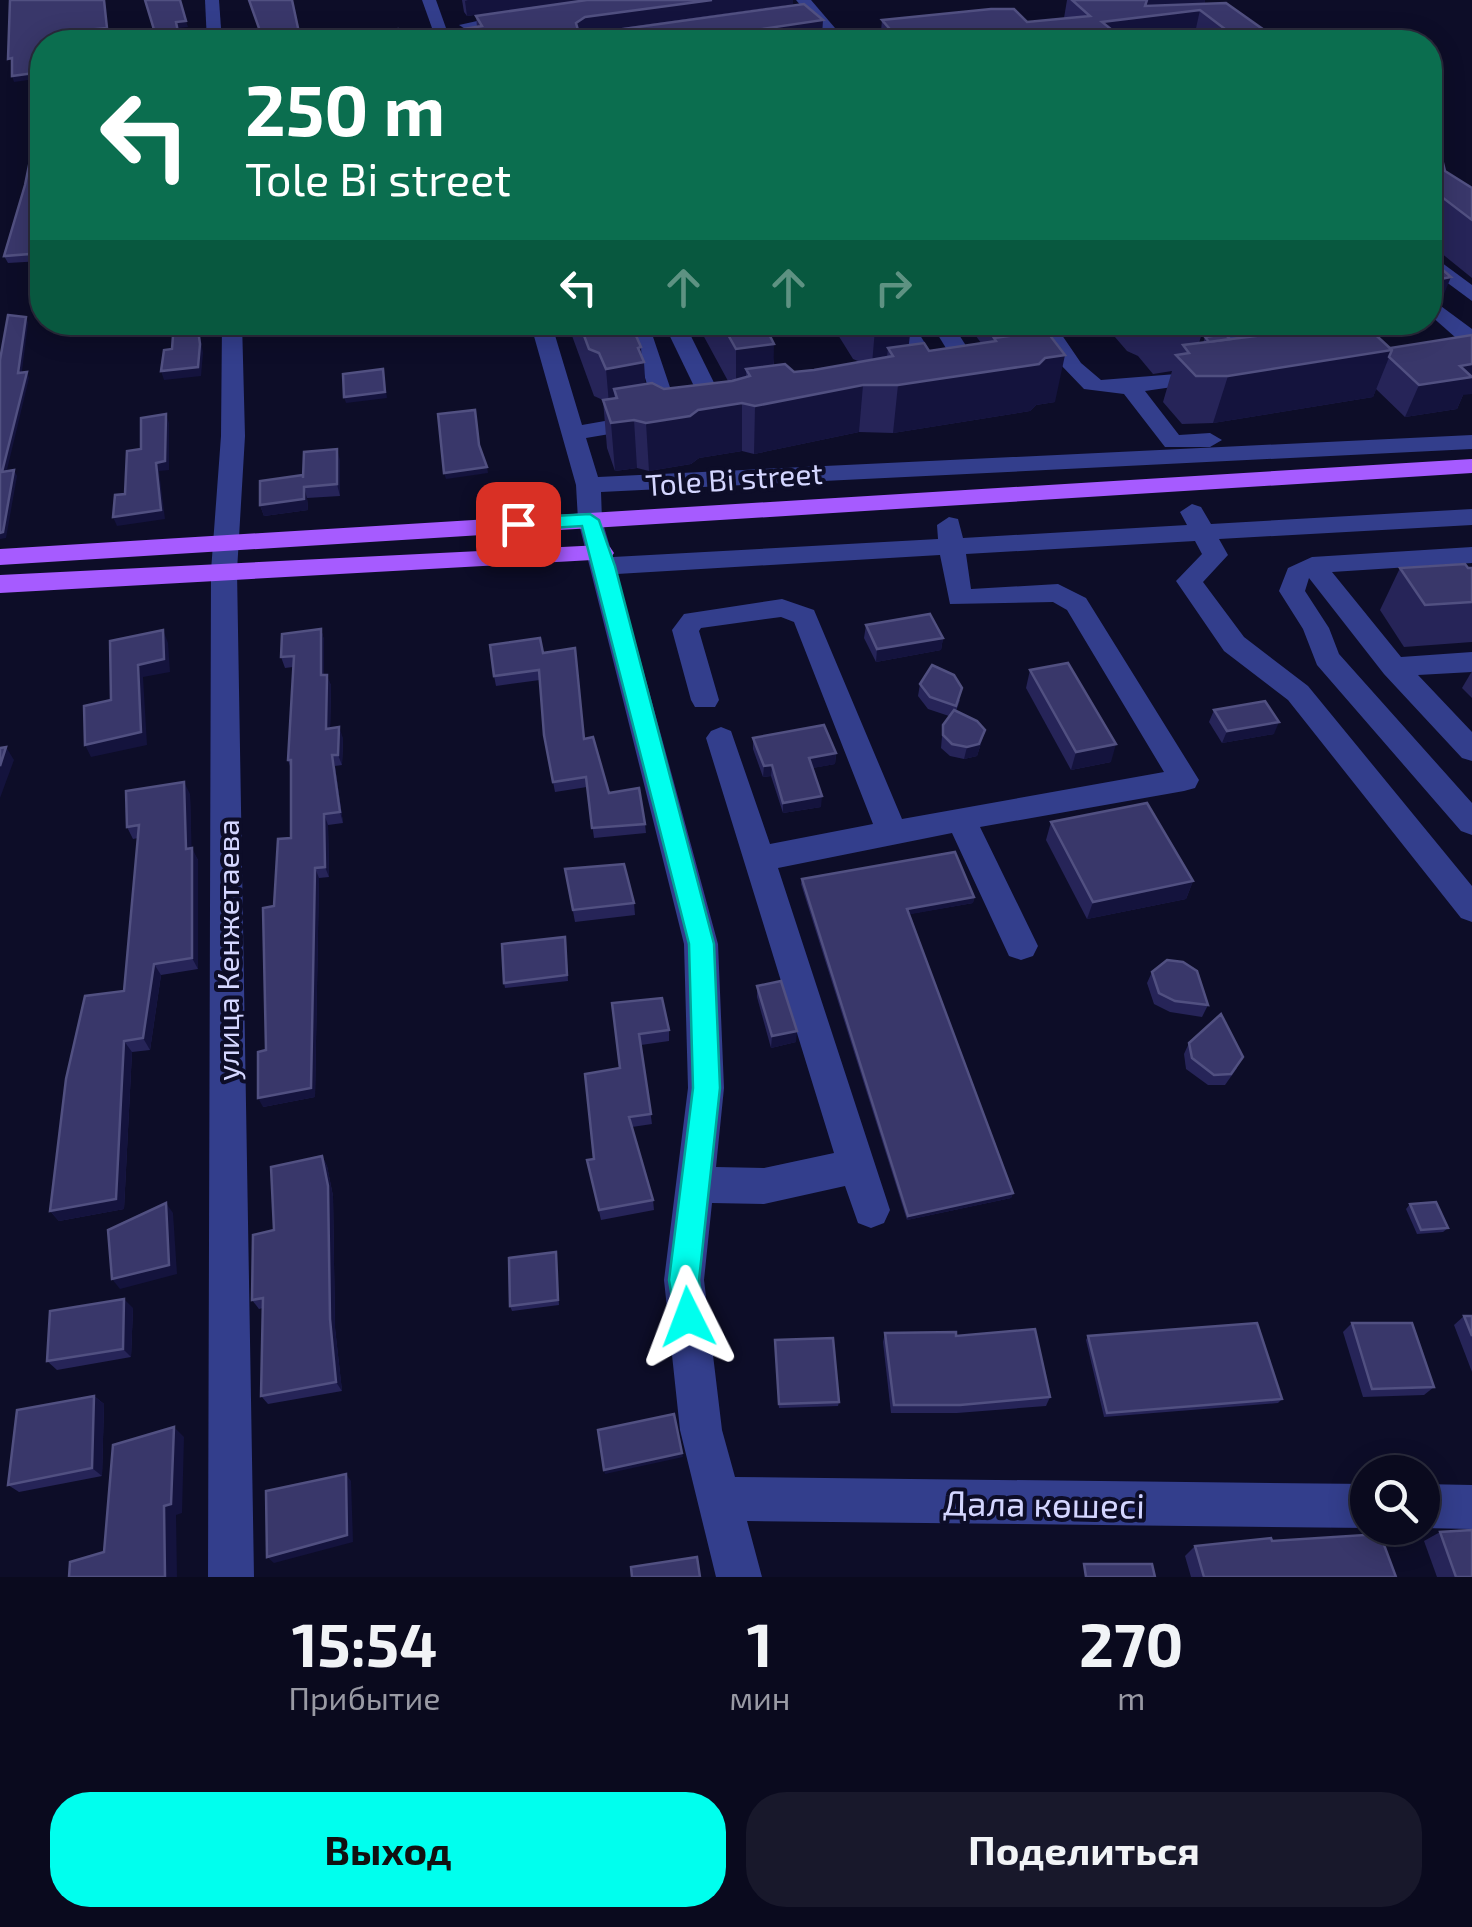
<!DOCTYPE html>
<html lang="ru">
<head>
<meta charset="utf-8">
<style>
	:root { --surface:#0a0a1e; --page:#18182b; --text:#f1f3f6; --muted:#999aa4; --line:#2a2b3c; --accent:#0fe }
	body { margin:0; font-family:"Exo 2",sans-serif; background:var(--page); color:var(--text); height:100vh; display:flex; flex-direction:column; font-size:38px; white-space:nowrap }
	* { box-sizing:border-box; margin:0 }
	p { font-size:32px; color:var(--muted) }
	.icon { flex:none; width:55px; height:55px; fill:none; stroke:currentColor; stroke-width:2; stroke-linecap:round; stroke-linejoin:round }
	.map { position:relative; height:1577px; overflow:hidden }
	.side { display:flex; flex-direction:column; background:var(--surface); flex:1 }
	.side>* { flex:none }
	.top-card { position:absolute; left:30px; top:30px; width:1412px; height:305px; border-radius:40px; box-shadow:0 5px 25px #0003,0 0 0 2px var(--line); background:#0b6e4f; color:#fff; overflow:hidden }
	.tools { position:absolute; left:1350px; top:1455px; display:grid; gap:20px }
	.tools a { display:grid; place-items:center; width:90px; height:90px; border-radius:50%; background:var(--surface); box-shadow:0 5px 25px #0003,0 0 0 2px var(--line); font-size:50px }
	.pin { position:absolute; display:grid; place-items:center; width:85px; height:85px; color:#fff; margin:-42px; border-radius:20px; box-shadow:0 5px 15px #0006 }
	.me { position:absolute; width:110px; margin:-55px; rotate:357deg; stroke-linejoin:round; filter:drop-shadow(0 0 8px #0008) }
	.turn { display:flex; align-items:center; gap:35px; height:210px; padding:0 50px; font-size:45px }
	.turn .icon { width:130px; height:130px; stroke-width:2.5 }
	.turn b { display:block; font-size:70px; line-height:85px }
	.lanes { display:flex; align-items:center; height:95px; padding:0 50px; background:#0003; justify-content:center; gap:50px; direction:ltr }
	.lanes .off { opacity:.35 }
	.eta { display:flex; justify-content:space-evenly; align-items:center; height:170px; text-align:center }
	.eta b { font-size:60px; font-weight:700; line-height:70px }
	.primary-button { display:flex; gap:20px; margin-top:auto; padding:20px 50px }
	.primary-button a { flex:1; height:115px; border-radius:40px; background:var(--accent); color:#111; font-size:40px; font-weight:700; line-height:115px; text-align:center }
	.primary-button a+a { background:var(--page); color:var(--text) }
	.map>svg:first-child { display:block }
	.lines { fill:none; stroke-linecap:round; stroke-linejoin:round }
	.minor { fill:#333e8c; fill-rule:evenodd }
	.major { fill:#a65bff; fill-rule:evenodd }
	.wall { fill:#262458 }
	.shaded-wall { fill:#14133d }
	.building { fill:#39376a; stroke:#515081; stroke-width:2.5 }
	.route { fill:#0fe; stroke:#00a69b; stroke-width:2.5 }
	.labels { text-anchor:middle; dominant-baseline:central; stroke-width:8; stroke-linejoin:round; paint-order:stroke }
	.street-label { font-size:30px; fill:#d4d6ff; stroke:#0d0d28 }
	.near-street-label { font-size:35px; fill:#d4d6ff; stroke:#0d0d28 }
</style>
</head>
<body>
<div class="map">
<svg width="1472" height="1577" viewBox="0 0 1472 1577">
	<rect width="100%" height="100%" fill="#0d0d28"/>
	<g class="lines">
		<g class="minor">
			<path d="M205 0H219L222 42H207Z"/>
			<path d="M422 0H436L451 42H437Z"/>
			<path d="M796 0H811L847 42H832Z"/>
			<path d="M514 13 519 15V21L467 30 459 25Z"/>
			<path d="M1430 254 1472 285V301L1430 270Z"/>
			<path d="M1430 298 1472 329V346L1464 345 1430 315Z"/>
			<path d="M222 322H242L245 436 237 571 254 1577H208L211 571 221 436Z"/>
			<path d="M530 322H551L582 425 656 412 627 322H648L680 417 669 424 586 438 598 477 1472 435V449L601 492 602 520 613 557 938 539 937 525 949 517 958 519 963 538 1187 525 1180 512 1192 504 1201 507 1211 524 1472 509V525L1219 539 1228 555 1203 582 1244 637 1308 686 1472 886V922L1461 918 1288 700 1224 651 1176 581 1202 554 1195 541 966 554 971 589 1058 584 1086 598 1199 780 1195 788 1184 791 980 827 1038 946 1033 956 1021 960 1009 956 952 833 778 868 890 1210 884 1223 871 1228 858 1223 845 1186 764 1204 712 1203 704 1280 722 1430 735 1477 1368 1484 1369 1528 747 1521 762 1577H716L680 1430 664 1280 688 1088 684 944 578 520 576 485ZM940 555 950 604 1053 602 1067 610 1164 772 902 819 814 610 782 599 684 614 672 630 691 700 695 707H715L719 700 699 631 701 628 781 617 794 622 873 824 770 844 731 731 721 727 711 731 706 738 834 1153 764 1168 716 1167 724 1088 718 944 617 574Z"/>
			<path d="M663 322H684L727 409 724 414 716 416 705 409Z"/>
			<path d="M891 322H912L945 376 942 381H926Z"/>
			<path d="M930 322H951L982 371 979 376H963Z"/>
			<path d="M1032 322H1053L1081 363 1101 380 1214 371 1217 376 1214 381 1145 391 1179 435 1210 433 1222 440 1210 447H1165L1124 394 1084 389 1060 364 1019 368 1016 363 1019 358 1052 353Z"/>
			<path d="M1213 322H1235L1273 362 1276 367 1273 372H1257Z"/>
			<path d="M1472 547V563L1332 572 1401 657 1472 652V672L1418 675 1472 732V761L1462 758 1384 674 1309 578 1305 591 1329 628 1339 654 1472 803V835L1461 831 1317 665 1303 629 1279 591 1288 568 1312 557Z"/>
			<path d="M1422 1484 1472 1485V1529L1421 1528Z"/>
		</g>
		<g class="major">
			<path d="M1472 459V473L0 565V549Z"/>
			<path d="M601 545 610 547 614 553 610 559 0 593V575Z"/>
		</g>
	</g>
	<g class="wall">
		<path d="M462 0H583L467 16 464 12Z"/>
		<path d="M1067 0H1205L1204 4 1281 42H901L1027 22 1064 18Z"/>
		<path d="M793 4 613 30 822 36 781 42H466L464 29 477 27 476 16Z"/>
		<path d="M882 20 901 42H880Z"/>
		<path d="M42 101V261L8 263 4 256 25 185Z"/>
		<path d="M1430 154 1445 171 1472 188V278L1430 244Z"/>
		<path d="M567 322H630L642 357 645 385 664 389 728 381 696 322H770V335L774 365 794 372 860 362 853 359 830 322H910L909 345 929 351 981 343 966 322H1030L1029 327 1055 402 1036 405 1030 411 893 433 859 432 754 454 742 451 699 458 691 464 649 471 637 468 615 471 607 448 603 400 594 396Z"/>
		<path d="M1102 322H1204L1205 324 1199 343H1203L1205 337 1230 339 1253 336V332L1244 322H1327L1325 327 1390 348 1463 395 1457 409 1405 417 1376 389 1373 397 1213 423 1182 424 1163 402 1172 371 1153 374 1138 356 1127 351Z"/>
		<path d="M1389 322H1430L1432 323 1397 329Z"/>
		<path d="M340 460V496L307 498 308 510 264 516 260 505 303 475Z"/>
		<path d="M1400 568H1472V642L1404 647 1380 610Z"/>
		<path d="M866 625 943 638 941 650 876 662 864 638Z"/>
		<path d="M321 629 324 640V675L331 685 330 728 343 738 342 765 335 766 343 823 328 825 329 877 319 878 315 1097 263 1107 274 906 291 838V769L288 760 293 667 285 668 281 657Z"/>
		<path d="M543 653 609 793 645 824 646 833 594 838 587 787 555 792 544 735 540 680 496 686 494 676Z"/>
		<path d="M1030 670 1111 762 1071 770 1026 688Z"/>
		<path d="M1472 671V698L1462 688Z"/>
		<path d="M920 684 960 700 956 711 985 730 977 756 964 759 950 756 941 748 943 725 949 716 928 709 918 696Z"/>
		<path d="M1214 710 1274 734 1222 743 1209 722Z"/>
		<path d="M753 738 836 753 835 764 812 768 821 807 783 813 771 776 763 777 753 749Z"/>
		<path d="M190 794 191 849 198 860V969L161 975 150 1050 132 1052 124 1209 59 1221 50 1211 124 991 138 838 133 839 127 827Z"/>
		<path d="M1051 822 1193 881 1186 899 1087 919 1046 840Z"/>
		<path d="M565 869 634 903 635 915 575 922Z"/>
		<path d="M802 879 974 897 973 903 909 914 1013 1193 1011 1198 907 1220 801 884Z"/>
		<path d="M566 943 568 981 505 988 504 983Z"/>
		<path d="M1152 972 1208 1005 1202 1017 1170 1012 1154 1004 1147 983Z"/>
		<path d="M757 986 796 1042 771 1048 757 997Z"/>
		<path d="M612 1003 669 1030V1041L641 1045 652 1124 632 1127 653 1200 654 1210 601 1220 587 1160 594 1159 620 1068Z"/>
		<path d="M1189 1043 1237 1068 1225 1085H1208L1186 1069 1184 1054Z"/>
		<path d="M322 1156 327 1166 333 1196 335 1328 342 1391 268 1404 261 1396 263 1308 259 1309 252 1300 274 1230Z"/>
		<path d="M1410 1204 1448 1228 1443 1232 1417 1234 1406 1209Z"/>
		<path d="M556 1252 559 1305 512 1311 510 1306Z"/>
		<path d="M133 1308 131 1357 57 1370 47 1361Z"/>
		<path d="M1464 1316H1472V1372L1454 1325Z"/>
		<path d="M1352 1323 1434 1387 1424 1395 1363 1397 1343 1332Z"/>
		<path d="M885 1333 956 1336 1050 1397 1046 1406 957 1413H891L883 1342Z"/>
		<path d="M1088 1336 1282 1399 1278 1403 1104 1417 1086 1340Z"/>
		<path d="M775 1340 839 1402 838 1406 779 1408Z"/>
		<path d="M94 1396 104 1404 102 1476 19 1492 8 1485Z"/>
		<path d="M1440 1532 1472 1577H1437L1424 1541Z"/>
		<path d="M1272 1541 1396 1577H1191L1185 1556 1195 1546Z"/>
	</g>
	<g class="shaded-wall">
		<path d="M104 0 109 34 87 37 85 30Z"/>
		<path d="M468 0H583L467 16 465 1Z"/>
		<path d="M712 0H793V4L586 33 577 39 576 23 585 17Z"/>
		<path d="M1147 0H1205L1202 12 1200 10 1193 42H1098L1102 22Z"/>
		<path d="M823 20 822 36 781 42H674Z"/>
		<path d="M186 21 188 27 178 28 176 22Z"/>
		<path d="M42 72V78L14 82 12 76Z"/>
		<path d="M1451 277 1432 323 1397 329 1400 322H1430V281Z"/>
		<path d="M26 317 28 323 21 379 18 373Z"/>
		<path d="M198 322 203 353 201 376 164 380 161 371Z"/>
		<path d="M770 322V344H774L773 391 750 376 746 369V395L736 396V349L766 328Z"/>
		<path d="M997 322H1030L1025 351 1012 329 1008 354 995 338Z"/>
		<path d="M1285 322H1327L1316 353 1273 358Z"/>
		<path d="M911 324 906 370 888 348 885 374 871 376 875 329Z"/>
		<path d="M641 347 642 363 644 362 647 410 617 398 614 389 616 415 610 416 606 369 638 348Z"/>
		<path d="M1392 350 1373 397 1213 423 1228 376Z"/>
		<path d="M1065 355 1055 402 1036 405 1030 411 893 433 898 385Z"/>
		<path d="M1472 364V394L1463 395 1457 409 1405 417 1419 385 1460 366Z"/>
		<path d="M383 369 387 398 346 403 344 397Z"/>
		<path d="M27 372 29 378 5 478 2 472Z"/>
		<path d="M863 385 859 432 754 454 755 406Z"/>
		<path d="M742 403V451L699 458 691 464 649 471 646 423 698 410Z"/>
		<path d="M166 414 169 423V470L159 471 165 519 117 526 113 517 156 463Z"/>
		<path d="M634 420 637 468 615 471 611 423Z"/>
		<path d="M337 449 340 460V496L337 484Z"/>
		<path d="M487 467 488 473 446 479 444 473Z"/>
		<path d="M14 470 17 476 6 538 0 539V533Z"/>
		<path d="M304 487 307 498 308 510 264 516 260 505Z"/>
		<path d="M321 629 324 640V686L321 675Z"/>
		<path d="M163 630 168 643 170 672 143 677 147 745 91 757 85 745Z"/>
		<path d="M943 638 941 650 876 662 877 649Z"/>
		<path d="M327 675 331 685 330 740 326 729Z"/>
		<path d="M1279 722 1274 734 1222 743 1227 731Z"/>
		<path d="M339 727 343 738 342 765 338 755Z"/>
		<path d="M985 730 977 756 964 759 967 747Z"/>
		<path d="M1116 744 1111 762 1071 770 1076 752Z"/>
		<path d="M6 747 14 760 0 798V766Z"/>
		<path d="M836 753 835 764 808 769 809 758Z"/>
		<path d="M332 755 335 766 343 823 340 812Z"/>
		<path d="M772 765 771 776 763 777 764 766Z"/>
		<path d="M184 782 190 794 192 861 186 849Z"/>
		<path d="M822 796 821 807 783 813V803Z"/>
		<path d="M324 814 328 825 329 877 325 867Z"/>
		<path d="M192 848 198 860V969L192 958Z"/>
		<path d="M315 868 319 878 315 1097 263 1107 258 1098Z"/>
		<path d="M1193 881 1186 899 1087 919 1093 902Z"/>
		<path d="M974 897 973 903 906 915 907 909Z"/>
		<path d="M154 964 161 975 150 1050 143 1038Z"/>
		<path d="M797 1031 796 1042 771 1048 772 1036Z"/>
		<path d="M124 1041 132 1052 124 1209 59 1221 50 1211Z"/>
		<path d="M322 1156 327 1166 333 1196 335 1328 342 1391 336 1382 330 1319Z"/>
		<path d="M1013 1193 1011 1198 907 1220 908 1216Z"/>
		<path d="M166 1203 173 1213 177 1274 120 1289 112 1279Z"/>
		<path d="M124 1299 133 1308 131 1357 123 1349Z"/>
		<path d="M94 1396 104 1404 102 1476 92 1468Z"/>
		<path d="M174 1427 184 1437 182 1513 176 1515 177 1577H165L164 1506Z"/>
		<path d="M682 1453 683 1457 605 1474 604 1470Z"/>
		<path d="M346 1474 351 1481 353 1542 274 1563 267 1557Z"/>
	</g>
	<g class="building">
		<path d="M10 0H104L107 28 85 30 88 42H42V72L12 76V58L8 59Z"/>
		<path d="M145 0H180L186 21 176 22 180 42H133L131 36 155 33Z"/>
		<path d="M249 0H292L301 42H262L260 31Z"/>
		<path d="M587 0H712L585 17 576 23 578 30H616L804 4 823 20 674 42H473L464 29 482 26 476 16Z"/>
		<path d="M1072 0H1147L1145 6 1226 3 1281 42H1242L1200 10 1102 22 1127 42H901L882 20 991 9H1014L1027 22 1090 16Z"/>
		<path d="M398 29 403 42H359L356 34Z"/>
		<path d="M42 101V253L4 256 25 185Z"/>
		<path d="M1430 154 1443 163 1445 171 1472 188V220L1430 188Z"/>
		<path d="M1430 259 1451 277 1430 281Z"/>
		<path d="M8 315 26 317 18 373 27 372 2 472 14 470 3 532 0 533V360Z"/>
		<path d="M174 322H197L200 344 198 367 161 371 164 350 172 349Z"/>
		<path d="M579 322H630L641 347 638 348 644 362 606 369 599 353 589 349Z"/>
		<path d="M721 322H770L766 328 774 344 736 349Z"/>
		<path d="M871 322H910L911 324 875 329Z"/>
		<path d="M1160 322H1204L1205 324 1165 328Z"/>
		<path d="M1352 324 1366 326 1392 350 1228 376H1196L1176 355 1189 353 1183 345Z"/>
		<path d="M1042 325 1065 355 1045 358 1039 364 938 379 898 385H863L755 406 742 403 698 410 690 416 646 423 634 420 611 423 603 400 617 398 614 389 652 383 664 389 732 381 750 376 746 369 785 364 794 372 814 370 893 356 888 348 924 343 929 351 996 341 994 338 1016 335 1012 329Z"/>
		<path d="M1225 334 1230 339 1209 342 1205 337Z"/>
		<path d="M1472 335V364L1460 366 1472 377 1419 385 1389 357 1392 350 1390 348Z"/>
		<path d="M383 369 385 392 344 397 343 374Z"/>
		<path d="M475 410 479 445 487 467 444 473 438 414Z"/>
		<path d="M166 414 165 461 156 463 161 510 113 517 115 495 125 494 127 451 141 449V418Z"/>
		<path d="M337 449V484L304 487V499L260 505V481L303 475V478L304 452Z"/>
		<path d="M1465 564 1468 568H1472V602L1425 605 1400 568Z"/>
		<path d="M930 614 943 638 877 649 866 625Z"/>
		<path d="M321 629V675H327L326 729 339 727 338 755H332L340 812 324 814 325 867 315 868 311 1088 258 1098V1052L266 1050 263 908 274 906 278 839 291 838V760H288L294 656 281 657 282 634Z"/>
		<path d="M163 630 164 659 138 665 141 732 85 745 84 706 111 700 110 641Z"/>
		<path d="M540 638 543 653 575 648 584 739 593 737 609 793 639 788 645 824 592 828 586 777 553 782 544 735 539 670 494 676 490 645Z"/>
		<path d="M1068 663 1116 744 1076 752 1030 670Z"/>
		<path d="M932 665 954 675 962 688 956 706 930 697 920 684Z"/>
		<path d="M1265 701 1279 722 1227 731 1214 710Z"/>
		<path d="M954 710 977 721 985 730 979 744 967 747 952 744 943 735V725Z"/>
		<path d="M824 725 836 753 809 758 822 796 783 803 772 765 764 766 753 738Z"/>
		<path d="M6 747 0 766V748Z"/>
		<path d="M184 782 186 849 192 848V958L154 964 143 1038 124 1041 116 1199 50 1211 66 1079 85 996 124 991 139 825 127 827 126 791Z"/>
		<path d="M1147 803 1193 881 1093 902 1051 822Z"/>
		<path d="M955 852 974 897 907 909 1013 1193 908 1216 802 879Z"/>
		<path d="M624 864 634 903 573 910 565 869Z"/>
		<path d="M565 937 567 975 504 983 502 944Z"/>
		<path d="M1167 960 1183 962 1197 971 1208 1005 1175 1001 1159 993 1152 972Z"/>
		<path d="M781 981 797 1031 772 1036 757 986Z"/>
		<path d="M662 998 669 1030 639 1034 651 1114 629 1117 653 1200 599 1210 587 1160 594 1159 585 1074 620 1068 612 1003Z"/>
		<path d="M1221 1014 1243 1057 1231 1074 1214 1075 1192 1058 1189 1043Z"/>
		<path d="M322 1156 328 1186 330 1319 336 1382 261 1396 263 1298 252 1300 253 1235 274 1230 271 1167Z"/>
		<path d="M1436 1202 1448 1228 1421 1230 1410 1204Z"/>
		<path d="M166 1203 169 1265 112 1279 108 1230Z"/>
		<path d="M556 1252 558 1300 510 1306 509 1258Z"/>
		<path d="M124 1299 123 1349 47 1361 50 1311Z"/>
		<path d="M1464 1316H1472V1336Z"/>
		<path d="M1257 1323 1282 1399 1107 1413 1088 1336Z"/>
		<path d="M1352 1323H1412L1434 1387 1372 1389Z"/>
		<path d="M1035 1329 1050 1397 960 1405H894L885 1333 956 1332V1336Z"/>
		<path d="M833 1338 839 1402 779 1404 775 1340Z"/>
		<path d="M94 1396 92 1468 8 1485 17 1410Z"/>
		<path d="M674 1414 682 1453 604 1470 598 1430Z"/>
		<path d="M174 1427 171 1504 164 1506 165 1577H69L70 1562 104 1552 113 1445Z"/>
		<path d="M346 1474 347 1535 267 1557 266 1491Z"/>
		<path d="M1472 1530V1577H1456L1440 1532Z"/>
		<path d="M1380 1534 1396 1577H1204L1195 1546 1271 1538 1272 1541Z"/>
		<path d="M697 1557 700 1577H632L631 1567Z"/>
		<path d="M1084 1564H1152L1155 1577H1086Z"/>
	</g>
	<path class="route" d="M590 514 599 520 615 566 714 944 720 1088 699 1280 704 1317 699 1328 688 1333 677 1328 669 1280 693 1088 689 944 582 526 518 530 508 524 518 518Z"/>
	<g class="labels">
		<g class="street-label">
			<text transform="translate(734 478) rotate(-4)">Tole Bi street</text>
			<text transform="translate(227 950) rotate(-90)">улица Кенжетаева</text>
		</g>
		<g class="near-street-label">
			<text transform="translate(1044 1503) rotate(1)">Дала көшесі</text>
		</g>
	</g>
</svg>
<div class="tools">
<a><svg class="icon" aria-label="search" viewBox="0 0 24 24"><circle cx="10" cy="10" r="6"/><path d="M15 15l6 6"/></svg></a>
</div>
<div class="pin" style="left:518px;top:524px;background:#d93025"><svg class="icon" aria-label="arrive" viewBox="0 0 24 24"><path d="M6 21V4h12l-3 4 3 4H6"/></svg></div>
<svg class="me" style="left:688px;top:1317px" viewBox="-20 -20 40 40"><path d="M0-17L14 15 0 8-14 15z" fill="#0fe" stroke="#fff" stroke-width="4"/></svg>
<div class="top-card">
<div class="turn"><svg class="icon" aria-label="left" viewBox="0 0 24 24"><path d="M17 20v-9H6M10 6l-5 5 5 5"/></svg><div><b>250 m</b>Tole Bi street</div></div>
<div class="lanes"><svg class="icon" aria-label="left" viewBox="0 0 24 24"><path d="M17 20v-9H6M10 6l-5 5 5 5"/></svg><svg class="icon off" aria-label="ahead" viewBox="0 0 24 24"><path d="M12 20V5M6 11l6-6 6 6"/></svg><svg class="icon off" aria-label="ahead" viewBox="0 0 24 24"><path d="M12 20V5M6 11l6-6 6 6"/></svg><svg class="icon off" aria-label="right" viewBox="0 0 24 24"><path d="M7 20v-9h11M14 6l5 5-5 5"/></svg></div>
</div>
</div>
<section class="side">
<div class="eta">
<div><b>15:54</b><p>Прибытие</p></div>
<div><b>1</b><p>мин</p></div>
<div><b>270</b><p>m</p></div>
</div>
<div class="primary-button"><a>Выход</a><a>Поделиться</a></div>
</section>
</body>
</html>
